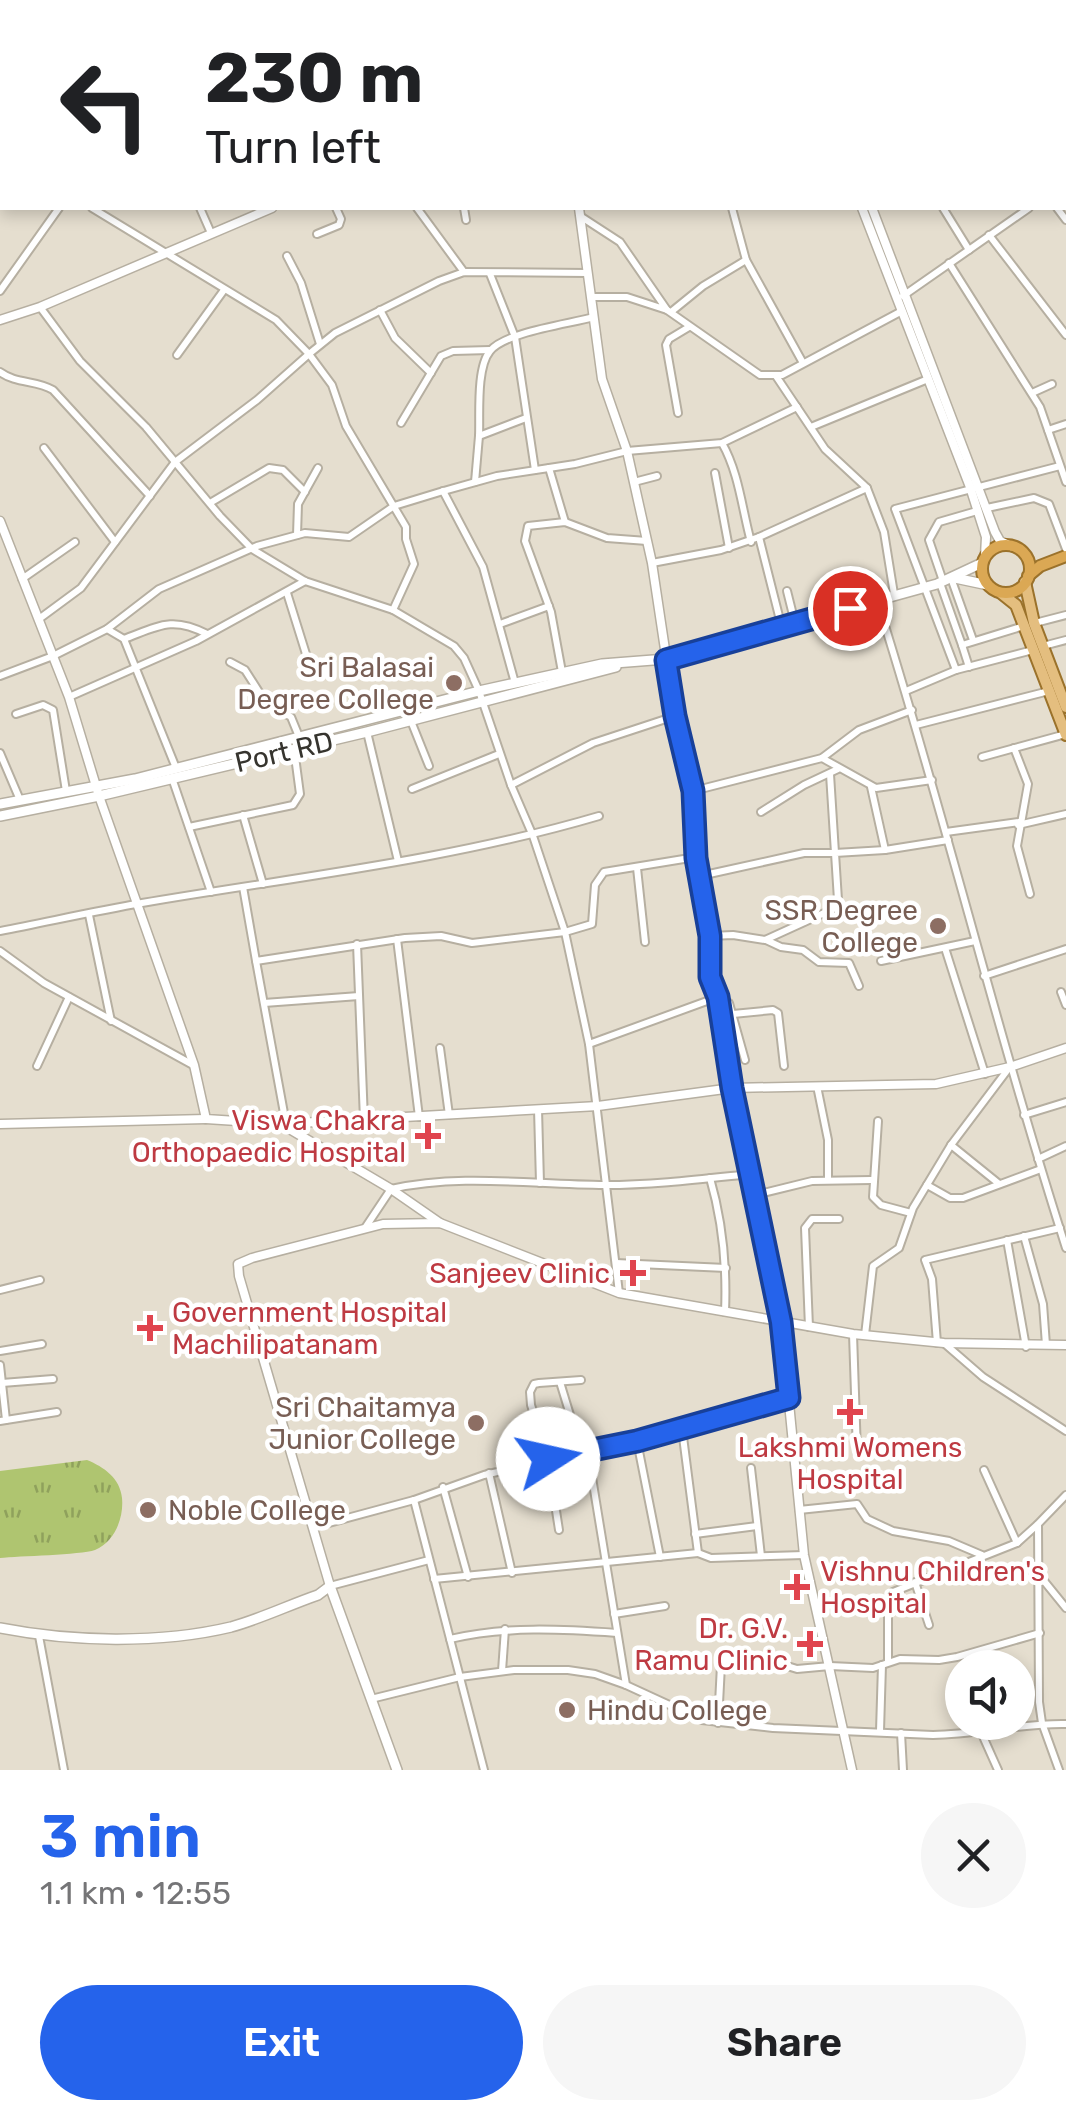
<!DOCTYPE html>
<html lang="en">
<head>
<meta charset="utf-8">
<style>
	:root { --surface:#fff; --page:#f6f6f6; --text:#202124; --muted:#757577; --accent:#2563eb }
	body { margin:0; font-family:Rubik,sans-serif; background:var(--page); color:var(--text); height:100vh; display:flex; flex-direction:column; font-size:38px; white-space:nowrap }
	* { box-sizing:border-box; margin:0 }
	p { font-size:32px; color:var(--muted) }
	.icon { flex:none; width:55px; height:55px; fill:none; stroke:currentColor; stroke-width:2; stroke-linecap:round; stroke-linejoin:round }
	.map { position:relative; height:1770px; overflow:hidden }
	.side { display:flex; flex-direction:column; background:var(--surface); flex:1 }
	.side>* { flex:none }
	.banner { position:absolute; left:0px; top:0px; width:1068px; height:210px; box-shadow:0 5px 15px #0003; background:#fff; color:var(--text); overflow:hidden }
	.fabs { position:absolute; left:945px; top:1650px; display:grid; gap:20px }
	.fabs a { display:grid; place-items:center; width:90px; height:90px; border-radius:50%; background:var(--surface); box-shadow:0 5px 15px #0003; font-size:50px }
	.pin { position:absolute; display:grid; place-items:center; width:85px; height:85px; color:#fff; margin:-42px; border:5px solid #fff; border-radius:50%; box-shadow:0 2px 10px #0007 }
	.me { position:absolute; width:110px; margin:-55px; rotate:80deg; stroke-linejoin:round; filter:drop-shadow(0 0 8px #0008) }
	.turn { display:flex; align-items:center; gap:35px; height:210px; padding:0 40px; font-size:45px }
	.turn .icon { width:130px; height:130px; stroke-width:2.5 }
	.turn b { display:block; font-size:70px; line-height:85px }
	.round { display:grid; place-items:center; flex:none; width:105px; height:105px; border-radius:52px; background:var(--page) }
	.headline { display:flex; align-items:center; justify-content:space-between; height:170px; padding:0 40px }
	h1 { font-size:60px; font-weight:600; line-height:75px; color:var(--accent) }
	.button { display:flex; gap:20px; margin-top:auto; padding:20px 40px }
	.button a { flex:1; height:115px; border-radius:60px; background:var(--accent); color:#fff; font-size:40px; font-weight:600; line-height:115px; text-align:center }
	.button a+a { background:var(--page); color:var(--text) }
	.map>svg:first-child { display:block }
	.grass { fill:url(#grass-tufts) }
	.lines { fill:none; stroke-linecap:round; stroke-linejoin:round }
	.minor-casing { stroke:#b6afa1; stroke-width:10 }
	.tertiary-casing { stroke:#b6afa1; stroke-width:11 }
	.secondary-casing { stroke:#b6afa1; stroke-width:12 }
	.primary-casing { stroke:#9b722b; stroke-width:14 }
	.trunk-casing { stroke:#9b722b; stroke-width:14 }
	.minor { stroke:#fff; stroke-width:6 }
	.tertiary { stroke:#fff; stroke-width:8 }
	.secondary { stroke:#fff; stroke-width:9 }
	.primary { stroke:#e4be7f; stroke-width:10 }
	.trunk { stroke:#dba854; stroke-width:10 }
	.route-casing { stroke:#184099; stroke-width:25 }
	.route { stroke:#2563eb; stroke-width:18 }
	.education-dot { fill:#8d6e63; stroke:#fff; stroke-width:4 }
	.health-dot { fill:#e0444e; stroke:#fff; stroke-width:4 }
	.labels { text-anchor:middle; dominant-baseline:central; stroke-width:9; stroke-linejoin:round; paint-order:stroke }
	.education-label { font-size:28px; fill:#785e54; stroke:#fff; text-anchor:end }
	.street-label { font-size:28px; fill:#36342e; stroke:#fff }
	.health-label { font-size:28px; fill:#be3a42; stroke:#fff; text-anchor:end }
</style>
</head>
<body>
<div class="map">
<svg width="1066" height="1770" viewBox="0 0 1066 1770">
	<defs>
		<pattern id="grass-tufts" width="24" height="20" patternUnits="userSpaceOnUse" patternTransform="scale(2.5)"><rect width="24" height="20" fill="#afc570"/><path d="M3 7l-1-3M5 7V3M7 7l1-3M15 17l-1-3M17 17v-4M19 17l1-3" fill="none" stroke="#8fa15c"/></pattern>
	</defs>
	<rect width="100%" height="100%" fill="#e5decf"/>
	<path class="grass" d="M87 1460C104 1467 120 1478 122 1498 124 1517 115 1542 95 1550 80 1555 19 1556 0 1558V1471Z"/>
	<g class="lines">
		<defs>
			<g id="minor">
				<path d="M100 0 102 2"/>
				<path d="M197 0 200 2"/>
				<path d="M262 0 264 2"/>
				<path d="M401 0 402 2"/>
				<path d="M479 0 481 2"/>
				<path d="M644 0 648 2"/>
				<path d="M824 0 825 2"/>
				<path d="M922 0 923 2"/>
				<path d="M50 2 51 0"/>
				<path d="M178 2 179 0"/>
				<path d="M242 2 246 0"/>
				<path d="M0 68 2 66"/>
				<path d="M1065 112 1066 111"/>
				<path d="M0 146 2 148"/>
				<path d="M1065 179 1066 178"/>
				<path d="M92 208 276 320 309 354 335 333 439 281 464 272 588 273"/>
				<path d="M200 208 211 233"/>
				<path d="M417 208 464 272"/>
				<path d="M464 208 466 220"/>
				<path d="M732 208 746 260 803 363"/>
				<path d="M943 208 969 250"/>
				<path d="M1057 208 1066 220"/>
				<path d="M580 216 620 242 667 310 627 297H593"/>
				<path d="M317 234 339 225 341 219 336 208"/>
				<path d="M989 235 1066 335"/>
				<path d="M287 256 301 283 320 344"/>
				<path d="M949 263 1040 407 1066 482"/>
				<path d="M490 274 515 337 535 470"/>
				<path d="M0 291 59 208"/>
				<path d="M903 296 1029 208"/>
				<path d="M40 307 80 361 146 427 220 516 252 549 305 581 393 610 454 646 464 658 479 691 511 785"/>
				<path d="M380 310 395 338 431 373"/>
				<path d="M667 310 760 375H782L902 311"/>
				<path d="M671 312 703 286 746 260"/>
				<path d="M177 355 224 290"/>
				<path d="M0 372C16 384 37 380 53 390L150 496"/>
				<path d="M776 376 825 449 867 488 884 532 894 594"/>
				<path d="M1032 393 1052 384"/>
				<path d="M678 413 666 345 669 339 689 327"/>
				<path d="M526 418 479 436C480 415 476 368 490 351 505 332 569 324 594 317"/>
				<path d="M401 423 441 356 453 351 490 350"/>
				<path d="M811 427 928 379"/>
				<path d="M1048 430 1066 424"/>
				<path d="M722 443C739 473 742 509 751 542"/>
				<path d="M44 448 115 542"/>
				<path d="M549 468 565 522"/>
				<path d="M715 473 729 548"/>
				<path d="M475 482 479 436"/>
				<path d="M634 482 657 476"/>
				<path d="M443 491 483 567 515 683"/>
				<path d="M210 503 269 468 283 470 305 492"/>
				<path d="M987 508 1034 498 1049 504 1066 549"/>
				<path d="M297 535 298 504 318 468"/>
				<path d="M652 563 721 550 759 537"/>
				<path d="M951 578 973 640"/>
				<path d="M22 579 75 542"/>
				<path d="M943 581 929 540 939 522 977 511"/>
				<path d="M940 583 962 645 1024 626"/>
				<path d="M787 591 795 623"/>
				<path d="M287 593 306 654"/>
				<path d="M877 600C945 815 997 1033 1066 1248"/>
				<path d="M39 619 81 588 175 462 257 400 309 354 332 385 346 426 406 527V539L414 564 393 610"/>
				<path d="M1035 623 1066 615"/>
				<path d="M500 624 549 606"/>
				<path d="M782 628 759 537 867 488"/>
				<path d="M107 629 124 639 176 768"/>
				<path d="M124 639C159 626 172 616 207 634"/>
				<path d="M962 645 969 667"/>
				<path d="M1043 646 1066 640"/>
				<path d="M230 662 245 670 266 703 291 717 300 739"/>
				<path d="M956 670 895 509 1060 466"/>
				<path d="M562 672 551 612 525 541 528 526 565 522 607 538 647 541"/>
				<path d="M0 676 53 656 107 629 159 589 257 546 305 533 349 537 394 506 440 492 497 476 575 464 627 451 722 443 797 407"/>
				<path d="M906 691 956 670 1033 650"/>
				<path d="M69 697 196 641 305 581"/>
				<path d="M16 714 43 705 53 710 66 791"/>
				<path d="M411 721 429 766"/>
				<path d="M916 725 1049 691"/>
				<path d="M367 732 398 861"/>
				<path d="M1014 748 1028 784 1017 846 1030 894"/>
				<path d="M0 753 20 800"/>
				<path d="M982 757 1066 734"/>
				<path d="M822 758 876 788 932 780"/>
				<path d="M172 778 211 892"/>
				<path d="M871 787 885 850"/>
				<path d="M412 789 499 754"/>
				<path d="M693 791 822 758 859 730 912 710"/>
				<path d="M761 812 804 785 838 769"/>
				<path d="M243 815 263 884"/>
				<path d="M1018 825 1066 814"/>
				<path d="M189 827 293 805 300 794 294 749"/>
				<path d="M946 832 1019 822"/>
				<path d="M696 857 604 872 595 885 592 924 565 932 589 1044 718 997"/>
				<path d="M637 868 645 942"/>
				<path d="M700 876 804 853H835L830 774"/>
				<path d="M243 887 256 961 405 938 441 936 472 943 565 932 533 836 511 785 593 743 675 716"/>
				<path d="M89 915 111 1021"/>
				<path d="M0 931C47 922 95 911 142 903 295 877 450 860 599 816"/>
				<path d="M710 936 733 935 765 940 833 909 838 900 835 853 885 850 948 840"/>
				<path d="M397 939 419 1117"/>
				<path d="M766 940 781 947 803 950 819 962 849 963 859 986"/>
				<path d="M357 944 364 1120"/>
				<path d="M945 948 985 1074"/>
				<path d="M0 951 44 983 193 1065"/>
				<path d="M256 961 286 1124"/>
				<path d="M881 961 975 941"/>
				<path d="M984 976 1066 949"/>
				<path d="M1061 992 1066 1005"/>
				<path d="M718 999 729 1003 745 1060"/>
				<path d="M264 1003 359 996"/>
				<path d="M733 1014 773 1010 778 1013 784 1066"/>
				<path d="M589 1044 619 1293"/>
				<path d="M440 1048 449 1115"/>
				<path d="M37 1066 69 997"/>
				<path d="M817 1086 828 1140V1180"/>
				<path d="M538 1109 540 1183"/>
				<path d="M1024 1115 1066 1102"/>
				<path d="M878 1121 873 1197 881 1205 911 1213"/>
				<path d="M951 1145 998 1183"/>
				<path d="M1038 1159 1066 1146"/>
				<path d="M710 1178C723 1223 727 1264 725 1312"/>
				<path d="M927 1185 950 1198H963L1041 1169"/>
				<path d="M755 1195 812 1181 871 1180"/>
				<path d="M365 1228 391 1189C462 1173 533 1185 605 1185 653 1185 702 1179 750 1174"/>
				<path d="M1024 1236 1043 1304 1046 1345"/>
				<path d="M1007 1240 1026 1347"/>
				<path d="M616 1263 726 1268"/>
				<path d="M0 1290 40 1280"/>
				<path d="M809 1327 805 1228 812 1219H839"/>
				<path d="M853 1334 857 1453"/>
				<path d="M865 1335 873 1266 899 1248 913 1208 951 1145 1009 1068"/>
				<path d="M937 1343 932 1279 925 1260 1060 1228"/>
				<path d="M945 1344 983 1377 1066 1431"/>
				<path d="M0 1351 42 1344"/>
				<path d="M0 1365 6 1420 0 1421"/>
				<path d="M560 1382 581 1451"/>
				<path d="M2 1383 53 1379"/>
				<path d="M6 1420 57 1412"/>
				<path d="M682 1429 698 1553 711 1558 804 1555"/>
				<path d="M637 1441 660 1557"/>
				<path d="M588 1453 626 1685"/>
				<path d="M751 1468 761 1556"/>
				<path d="M984 1470 1017 1543"/>
				<path d="M489 1473 512 1573"/>
				<path d="M443 1487 468 1577"/>
				<path d="M414 1500 484 1770"/>
				<path d="M799 1510 857 1504 867 1519 893 1531 949 1541 982 1555"/>
				<path d="M314 1527 414 1500 484 1475 655 1437 789 1398"/>
				<path d="M559 1530 548 1459 531 1405 530 1392 534 1384 539 1383 581 1380"/>
				<path d="M695 1534 757 1526"/>
				<path d="M1040 1576 1066 1608"/>
				<path d="M434 1579 698 1553"/>
				<path d="M915 1582 929 1625"/>
				<path d="M330 1586 429 1560"/>
				<path d="M614 1614 665 1606"/>
				<path d="M39 1636 64 1770"/>
				<path d="M450 1639C506 1626 560 1629 617 1633"/>
				<path d="M888 1661V1611L893 1592 1017 1543 1037 1525"/>
				<path d="M502 1671 505 1629"/>
				<path d="M371 1699 460 1677 514 1670H568L595 1674 626 1685 702 1720 773 1728 933 1735C978 1734 1021 1723 1066 1724"/>
				<path d="M718 1723 721 1665 728 1657 755 1656 797 1669 830 1666 873 1668 900 1659 939 1660 957 1657 1040 1633"/>
				<path d="M880 1731 882 1665"/>
				<path d="M981 1732 998 1770"/>
				<path d="M901 1733 903 1770"/>
				<path d="M1059 1770 1042 1723 1039 1702 1038 1524 1066 1495"/>
			</g>
			<g id="tertiary">
				<path d="M529 0 530 2"/>
				<path d="M781 0 782 2"/>
				<path d="M794 0 795 2"/>
				<path d="M761 2 767 0"/>
				<path d="M579 208 602 379 627 451 652 563 675 716 693 791 696 857 710 936V977L718 997 732 1088 781 1322 804 1555 852 1770"/>
				<path d="M862 208 970 487 986 537 985 556"/>
				<path d="M872 208 995 532 1000 541 1011 546"/>
				<path d="M0 320 40 307 272 208"/>
				<path d="M0 521 69 697 99 796 194 1065 206 1119 281 1124 391 1189 440 1223"/>
				<path d="M0 1124 206 1119"/>
				<path d="M281 1124 598 1106 732 1088 936 1084 1010 1067 1066 1048"/>
				<path d="M330 1586 239 1276 238 1264 252 1258 383 1224 440 1223 619 1293 853 1334 944 1343 1066 1345"/>
			</g>
			<g id="secondary">
				<path d="M955 578 988 585"/>
				<path d="M0 804 135 779 479 691 602 664 666 659 937 584 982 563"/>
				<path d="M0 816 99 796 367 732 616 667"/>
				<path d="M0 1628C71 1642 160 1644 231 1627 260 1619 289 1605 318 1595L330 1586 397 1770"/>
			</g>
			<g id="primary">
				<path d="M1025 582 1034 623 1066 707"/>
				<path d="M1001 593 1016 605 1066 735"/>
			</g>
			<g id="trunk">
				<circle cx="1006" cy="569" r="24"/>
				<path d="M1028 576 1040 566 1066 556"/>
			</g>
		</defs>
		<use href="#minor" class="minor-casing"/>
		<use href="#tertiary" class="tertiary-casing"/>
		<use href="#secondary" class="secondary-casing"/>
		<use href="#primary" class="primary-casing"/>
		<use href="#trunk" class="trunk-casing"/>
		<use href="#minor" class="minor"/>
		<use href="#tertiary" class="tertiary"/>
		<use href="#secondary" class="secondary"/>
		<use href="#primary" class="primary"/>
		<use href="#trunk" class="trunk"/>
	</g>
	<g class="lines">
		<defs>
			<path id="route" d="M548 1459 637 1441 789 1398 781 1322 732 1088 718 997 710 977V936L696 858 693 791 675 716 666 660 850 608"/>
		</defs>
		<use href="#route" class="route-casing"/>
		<use href="#route" class="route"/>
	</g>
	<g class="education-dot">
		<circle cx="454" cy="683" r="10"/>
		<circle cx="938" cy="926" r="10"/>
		<circle cx="476" cy="1423" r="10"/>
		<circle cx="148" cy="1510" r="10"/>
		<circle cx="567" cy="1710" r="10"/>
	</g>
	<g class="health-dot">
		<path d="M423 1121h10v10h10v10h-10v10h-10v-10h-10v-10h10z"/>
		<path d="M628 1258h10v10h10v10h-10v10h-10v-10h-10v-10h10z"/>
		<path d="M145 1313h10v10h10v10h-10v10h-10v-10h-10v-10h10z"/>
		<path d="M845 1397h10v10h10v10h-10v10h-10v-10h-10v-10h10z"/>
		<path d="M792 1572h10v10h10v10h-10v10h-10v-10h-10v-10h10z"/>
		<path d="M805 1629h10v10h10v10h-10v10h-10v-10h-10v-10h10z"/>
	</g>
	<g class="labels">
		<g class="education-label">
			<text x="434" y="667">Sri Balasai<tspan x="434" dy="32">Degree College</tspan></text>
			<text x="918" y="910">SSR Degree<tspan x="918" dy="32">College</tspan></text>
			<text x="456" y="1407">Sri Chaitamya<tspan x="456" dy="32">Junior College</tspan></text>
			<text x="168" y="1510" text-anchor="start">Noble College</text>
			<text x="587" y="1710" text-anchor="start">Hindu College</text>
		</g>
		<g class="street-label">
			<text transform="translate(284 752) rotate(-13)">Port RD</text>
		</g>
		<g class="health-label">
			<text x="406" y="1120">Viswa Chakra<tspan x="406" dy="32">Orthopaedic Hospital</tspan></text>
			<text x="610" y="1273">Sanjeev Clinic</text>
			<text x="172" y="1312" text-anchor="start">Government Hospital<tspan x="172" dy="32">Machilipatanam</tspan></text>
			<text x="850" y="1447" text-anchor="middle">Lakshmi Womens<tspan x="850" dy="32">Hospital</tspan></text>
			<text x="820" y="1571" text-anchor="start">Vishnu Children's<tspan x="820" dy="32">Hospital</tspan></text>
			<text x="788" y="1628">Dr. G.V.<tspan x="788" dy="32">Ramu Clinic</tspan></text>
		</g>
	</g>
</svg>
<div class="fabs">
<a><svg class="icon" aria-label="sound" viewBox="0 0 24 24"><path d="M4 9h4l5-4v14l-5-4H4zM17 9q2 3 0 6"/></svg></a>
</div>
<div class="pin" style="left:850px;top:608px;background:#d93025"><svg class="icon" aria-label="arrive" viewBox="0 0 24 24"><path d="M6 21V4h12l-3 4 3 4H6"/></svg></div>
<svg class="me" style="left:548px;top:1459px" viewBox="-20 -20 40 40"><circle r="19" fill="#fff"/><path d="M0-13L10 11 0 6-10 11z" fill="#2563eb"/></svg>
<div class="banner">
<div class="turn"><svg class="icon" aria-label="left" viewBox="0 0 24 24"><path d="M17 20v-9H6M10 6l-5 5 5 5"/></svg><div><b>230 m</b>Turn left</div></div>
</div>
</div>
<section class="side">
<div class="headline"><div><h1>3 min</h1><p>1.1 km · 12:55</p></div><a class="round"><svg class="icon" aria-label="close" viewBox="0 0 24 24"><path d="M6 6l12 12M18 6L6 18"/></svg></a></div>
<div class="button"><a>Exit</a><a>Share</a></div>
</section>
</body>
</html>
